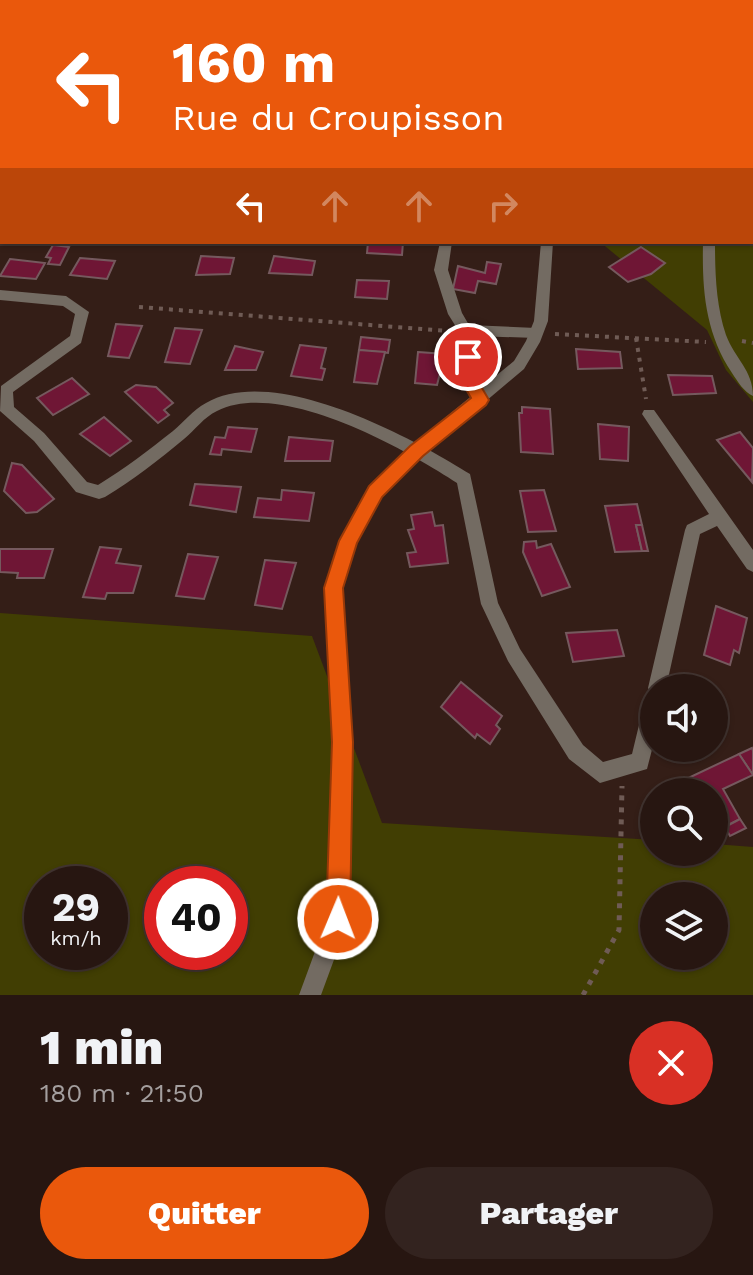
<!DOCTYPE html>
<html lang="fr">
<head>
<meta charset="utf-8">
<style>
	:root { --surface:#271611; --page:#33231f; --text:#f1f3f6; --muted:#a49f9f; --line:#433531; --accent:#ea580c }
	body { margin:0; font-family:"Work Sans",sans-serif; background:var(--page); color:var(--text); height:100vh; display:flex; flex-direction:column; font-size:30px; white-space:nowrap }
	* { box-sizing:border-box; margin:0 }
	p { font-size:26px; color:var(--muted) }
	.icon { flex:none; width:44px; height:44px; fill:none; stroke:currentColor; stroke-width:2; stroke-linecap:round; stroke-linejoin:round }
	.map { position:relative; height:995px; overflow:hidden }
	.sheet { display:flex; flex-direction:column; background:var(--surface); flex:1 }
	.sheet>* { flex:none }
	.banner { position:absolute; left:0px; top:0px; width:754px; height:244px; box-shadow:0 2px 6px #0004,0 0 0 2px var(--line); background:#ea580c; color:#fff; overflow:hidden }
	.buttons { position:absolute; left:640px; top:674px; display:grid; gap:16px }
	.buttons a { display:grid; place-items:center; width:88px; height:88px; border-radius:50%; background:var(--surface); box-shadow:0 2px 6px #0004,0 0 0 2px var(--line); font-size:40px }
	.speed { position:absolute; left:24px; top:866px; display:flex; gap:16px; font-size:40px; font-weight:700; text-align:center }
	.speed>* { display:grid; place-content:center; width:104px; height:104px; border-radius:50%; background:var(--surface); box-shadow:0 2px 6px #0004,0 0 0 2px var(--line); line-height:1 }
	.speed small { font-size:20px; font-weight:400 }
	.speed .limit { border:12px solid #d22; background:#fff; color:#111 }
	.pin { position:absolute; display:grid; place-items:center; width:68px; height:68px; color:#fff; margin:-34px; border:4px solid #fff; border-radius:50%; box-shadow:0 2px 8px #0007 }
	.me { position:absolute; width:88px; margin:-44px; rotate:1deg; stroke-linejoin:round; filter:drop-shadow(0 0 6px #0008) }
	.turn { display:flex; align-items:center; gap:28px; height:168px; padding:0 40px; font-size:36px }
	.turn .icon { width:104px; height:104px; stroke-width:2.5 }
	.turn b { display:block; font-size:56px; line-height:68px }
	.lanes { display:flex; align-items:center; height:76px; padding:0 40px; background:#0003; justify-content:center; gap:40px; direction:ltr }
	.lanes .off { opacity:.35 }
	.round { display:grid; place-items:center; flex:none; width:84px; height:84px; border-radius:42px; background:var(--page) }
	.head { display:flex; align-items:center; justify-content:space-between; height:136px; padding:0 40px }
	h1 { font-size:48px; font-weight:800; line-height:60px }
	.cta { display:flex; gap:16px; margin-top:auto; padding:16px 40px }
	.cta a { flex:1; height:92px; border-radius:48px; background:var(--accent); color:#fff; font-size:32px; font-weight:800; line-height:92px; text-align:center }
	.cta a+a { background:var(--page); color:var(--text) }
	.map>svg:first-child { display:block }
	.green { fill:#413e03; fill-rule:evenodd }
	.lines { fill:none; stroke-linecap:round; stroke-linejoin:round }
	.stream { stroke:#240221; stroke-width:5 }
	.building { fill:#6f1635; stroke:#75595e; stroke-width:2 }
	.path-far2 { stroke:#6f5b55; stroke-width:3; stroke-dasharray:3 4; stroke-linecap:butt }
	.path-far1 { stroke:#6f5b55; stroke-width:4; stroke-dasharray:4 6; stroke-linecap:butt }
	.path { stroke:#6f5b55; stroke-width:5; stroke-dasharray:5 7; stroke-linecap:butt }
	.minor { fill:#736b62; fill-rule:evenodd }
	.tertiary { fill:#736b62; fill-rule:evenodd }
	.route { fill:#ea580c; stroke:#983908; stroke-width:2 }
</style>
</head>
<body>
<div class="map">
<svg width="753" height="995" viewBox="0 0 753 995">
	<rect width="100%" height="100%" fill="#341e17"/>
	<g class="green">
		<path d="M386 0H753V402L726 370 707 330 600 242H752V2H383Z"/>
		<path d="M0 613 312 636 382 823 654 840V852H714V844L753 847V995H0ZM42 884H110V952H42ZM162 884H230V952H162ZM654 896H714V956H654Z"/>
	</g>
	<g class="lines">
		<path class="stream" d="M382 2 385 0"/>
	</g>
	<g class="building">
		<path d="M368 242H403L402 255 367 253Z"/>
		<path d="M53 245 69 247 60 265 48 264 51 258 46 257Z"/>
		<path d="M641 247 665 263 651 274 628 282 609 267Z"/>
		<path d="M201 256 234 258 230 274 196 275Z"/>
		<path d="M274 256 315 261 312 275 269 273Z"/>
		<path d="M80 258 115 261 107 279 70 275Z"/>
		<path d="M10 259 45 263 36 279 0 276Z"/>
		<path d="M487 262 501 264 496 284 478 281 475 293 453 289 458 266 485 273Z"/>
		<path d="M357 280 389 281 387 299 355 297Z"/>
		<path d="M116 324 142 326 129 358 108 356Z"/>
		<path d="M175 328 202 330 190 364 165 362Z"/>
		<path d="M361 337 390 340 388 353 359 350Z"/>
		<path d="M300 345 326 348 321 368 325 369 322 380 291 376Z"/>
		<path d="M235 346 263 352 256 370H225Z"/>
		<path d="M576 349 620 352 622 368 578 369Z"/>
		<path d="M359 350 385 352 377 384 354 382Z"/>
		<path d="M418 352 445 354 437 385 415 383Z"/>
		<path d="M668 375 712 376 716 393 673 395Z"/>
		<path d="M72 378 89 394 53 415 37 398Z"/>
		<path d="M136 385 156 387 173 403 164 410 169 415 158 423 125 392Z"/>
		<path d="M522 407 550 409 553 454 521 452 519 413H522Z"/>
		<path d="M104 417 131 441 110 456 80 434Z"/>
		<path d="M598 424 629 427 628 461 600 459Z"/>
		<path d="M228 427 257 429 251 452 222 449 221 455 210 454 215 437 225 438Z"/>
		<path d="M740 432 753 448 752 482 717 440Z"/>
		<path d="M289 437 333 441 330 461H285Z"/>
		<path d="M12 463 22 465 54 499 37 512 26 513 4 491Z"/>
		<path d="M195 484 241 487 236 512 190 505Z"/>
		<path d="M282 490 314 493 309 521 254 517 258 498 281 500Z"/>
		<path d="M544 490 556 531 528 532 520 491Z"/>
		<path d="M637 504 642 525H636L642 551 615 552 605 506Z"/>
		<path d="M432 512 435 526 443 525 448 563 410 567 407 553 416 552 408 530 414 529 411 515Z"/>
		<path d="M636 525H642L648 551H642Z"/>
		<path d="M536 541 537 548 551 544 570 587 542 596 523 552 524 542Z"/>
		<path d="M100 547 121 549 116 563 141 566 133 593H107L105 599 83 597Z"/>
		<path d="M0 549H53L44 578H17L18 573 0 572Z"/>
		<path d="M188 554 218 557 204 599 176 596Z"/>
		<path d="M265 560 296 563 282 609 255 605Z"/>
		<path d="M716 606 747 618 739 653 734 650 730 665 704 655Z"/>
		<path d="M617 630 624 656 573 662 566 633Z"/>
		<path d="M461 682 502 716 496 725 500 729 490 744 477 734 475 738 441 707Z"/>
		<path d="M752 748 753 751V775L739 754Z"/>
		<path d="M739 754 753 775 723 789 740 819 714 832V792H689L682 781Z"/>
		<path d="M740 819 746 828 730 836 725 827Z"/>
	</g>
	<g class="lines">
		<path class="path-far2" d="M595 0 598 2"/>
		<g class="path-far1">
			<path d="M139 307 447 331"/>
			<path d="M555 334 706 342"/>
			<path d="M636 338 646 399"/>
			<path d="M742 341 753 343"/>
		</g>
		<path class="path" d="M583 995 619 930 622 786"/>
		<g class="minor">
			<rect x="0" y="11" width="2" height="6"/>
			<path d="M440 242H452L448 270 462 313 469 325 536 328 543 333 536 338 473 336 478 384 487 400 480 406 475 404 464 384 458 330 448 314 434 270Z"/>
			<path d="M0 290 66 296 89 312 81 343 13 392 14 407 44 433 87 482 98 485C124 469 149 450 173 431 184 422 193 410 206 403 274 363 411 437 470 474L498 603 520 649 583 745 603 762 632 754 645 700 650 693 648 688 685 530 687 525 709 514 642 414 644 410H654L753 550V572L747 569 717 526 700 534 666 688H654V742L647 769 600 783 569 759 508 661 481 604 457 483C404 448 280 379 217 411 204 417 195 430 184 439 159 460 133 480 105 497L99 499 76 492 34 441 0 411 1 386 70 336 75 314 63 306 0 300Z"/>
		</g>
		<g class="tertiary">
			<path d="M541 242H553L548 321 540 342 524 369 421 456 381 497 356 543 342 588 353 742 349 919 321 995H299L327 919 333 742 324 588 340 541 369 487 411 446 514 361 526 341 534 321Z"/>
			<path d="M703 242H715C715 273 716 305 726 335 735 359 753 370 753 396 744 392 738 382 732 373 705 332 702 290 703 242Z"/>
		</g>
	</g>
	<path class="route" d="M468 351 476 357 479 383 489 400 486 405 423 456 382 497 357 543 343 588 353 742 350 919 347 928 338 932 330 928 326 919 332 742 324 588 339 541 369 486 410 446 471 398 463 384 460 357Z"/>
</svg>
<div class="buttons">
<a><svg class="icon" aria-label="sound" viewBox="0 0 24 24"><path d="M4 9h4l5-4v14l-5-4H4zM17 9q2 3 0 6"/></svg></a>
<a><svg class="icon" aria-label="search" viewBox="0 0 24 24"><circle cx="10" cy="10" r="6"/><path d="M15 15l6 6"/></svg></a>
<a><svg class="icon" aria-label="layers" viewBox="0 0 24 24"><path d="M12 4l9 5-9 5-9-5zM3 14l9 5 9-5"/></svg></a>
</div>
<div class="speed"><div>29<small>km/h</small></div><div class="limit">40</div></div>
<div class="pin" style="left:468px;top:357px;background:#d93025"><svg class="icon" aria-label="arrive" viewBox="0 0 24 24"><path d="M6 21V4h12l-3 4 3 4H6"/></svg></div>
<svg class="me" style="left:338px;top:919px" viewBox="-20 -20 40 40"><circle r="17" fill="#ea580c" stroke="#fff" stroke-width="3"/><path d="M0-11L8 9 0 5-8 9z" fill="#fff"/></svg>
<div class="banner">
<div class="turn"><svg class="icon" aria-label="left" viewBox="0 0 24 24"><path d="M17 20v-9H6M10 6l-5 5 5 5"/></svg><div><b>160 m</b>Rue du Croupisson</div></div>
<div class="lanes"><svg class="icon" aria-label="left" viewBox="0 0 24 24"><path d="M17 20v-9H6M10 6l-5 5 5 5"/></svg><svg class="icon off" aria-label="ahead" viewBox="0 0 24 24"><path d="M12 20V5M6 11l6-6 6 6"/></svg><svg class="icon off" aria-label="ahead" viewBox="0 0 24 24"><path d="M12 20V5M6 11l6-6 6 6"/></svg><svg class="icon off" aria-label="right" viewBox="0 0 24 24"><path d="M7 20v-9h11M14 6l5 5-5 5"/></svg></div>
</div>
</div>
<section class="sheet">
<div class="head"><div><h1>1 min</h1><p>180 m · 21:50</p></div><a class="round" style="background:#d93025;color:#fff"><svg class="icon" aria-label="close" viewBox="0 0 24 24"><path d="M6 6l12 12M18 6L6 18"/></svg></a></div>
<div class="cta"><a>Quitter</a><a>Partager</a></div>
</section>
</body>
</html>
